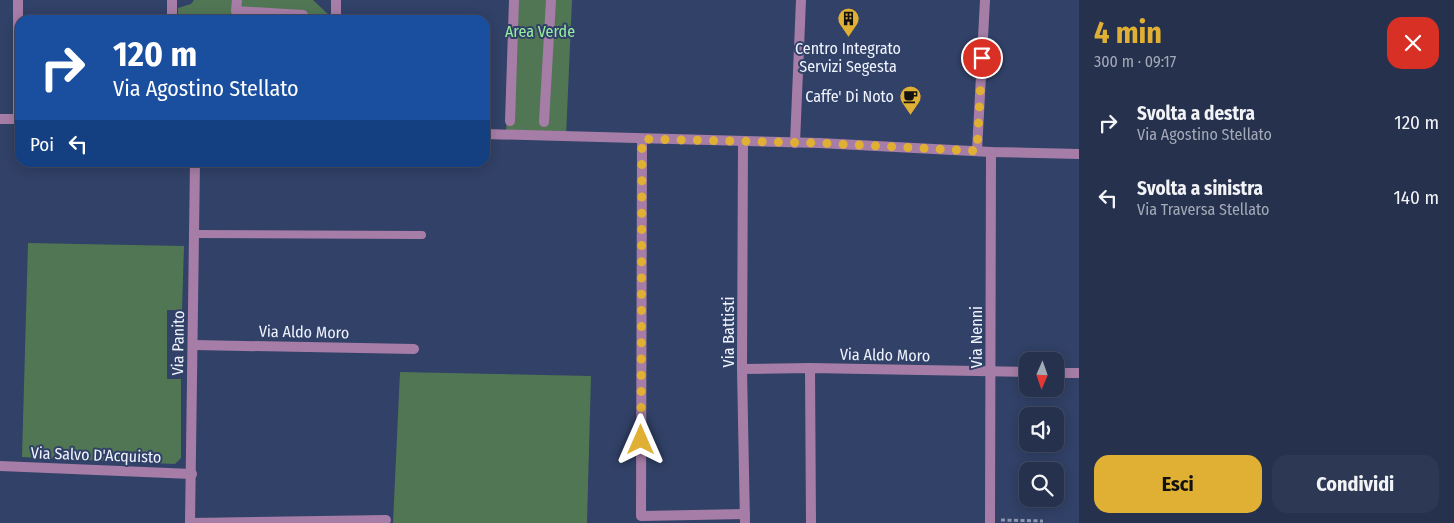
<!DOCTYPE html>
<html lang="it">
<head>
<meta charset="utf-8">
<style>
	:root { --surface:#25314d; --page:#2d3954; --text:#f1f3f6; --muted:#a3a9b6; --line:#424c65; --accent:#e0b034 }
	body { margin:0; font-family:"Fira Sans Condensed",sans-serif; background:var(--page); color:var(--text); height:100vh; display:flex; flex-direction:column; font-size:19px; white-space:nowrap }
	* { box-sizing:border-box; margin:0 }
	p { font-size:16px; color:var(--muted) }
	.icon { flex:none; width:28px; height:28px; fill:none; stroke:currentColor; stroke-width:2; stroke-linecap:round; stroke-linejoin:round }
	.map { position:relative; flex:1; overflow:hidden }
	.panel { display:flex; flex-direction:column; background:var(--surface); width:375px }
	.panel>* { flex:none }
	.top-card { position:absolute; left:15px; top:15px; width:475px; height:152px; border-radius:15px; box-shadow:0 2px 12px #0003,0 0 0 1px var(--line); background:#1a4fa0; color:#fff; overflow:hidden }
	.needle { width:32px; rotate:182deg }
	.fabs { position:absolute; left:1019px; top:352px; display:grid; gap:10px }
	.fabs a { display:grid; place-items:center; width:45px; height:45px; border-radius:10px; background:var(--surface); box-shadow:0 2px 12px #0003,0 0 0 1px var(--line); font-size:25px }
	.pin { position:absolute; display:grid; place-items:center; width:42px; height:42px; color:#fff; margin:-21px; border:2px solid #fff; border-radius:50%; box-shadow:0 1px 5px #0007 }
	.me { position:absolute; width:55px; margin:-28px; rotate:0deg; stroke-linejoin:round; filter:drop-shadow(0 0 4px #0008) }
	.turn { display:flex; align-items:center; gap:18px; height:105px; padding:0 15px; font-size:22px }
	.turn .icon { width:65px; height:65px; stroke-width:2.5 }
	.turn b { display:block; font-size:35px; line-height:42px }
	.then { display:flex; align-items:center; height:48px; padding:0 15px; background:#0003; gap:10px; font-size:19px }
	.round { display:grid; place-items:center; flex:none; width:52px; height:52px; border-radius:15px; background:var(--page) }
	.headline { display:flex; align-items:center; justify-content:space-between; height:85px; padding:0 15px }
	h1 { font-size:30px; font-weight:700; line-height:38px; color:var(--accent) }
	.button { display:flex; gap:10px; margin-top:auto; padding:10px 15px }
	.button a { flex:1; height:58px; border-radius:15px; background:var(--accent); color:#111; font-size:20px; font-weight:700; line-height:58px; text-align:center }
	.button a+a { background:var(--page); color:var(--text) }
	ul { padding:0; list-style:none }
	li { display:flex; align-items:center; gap:15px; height:75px; padding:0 15px }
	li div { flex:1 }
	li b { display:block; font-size:19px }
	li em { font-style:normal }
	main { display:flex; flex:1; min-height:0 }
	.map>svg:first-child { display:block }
	.green { fill:#517654 }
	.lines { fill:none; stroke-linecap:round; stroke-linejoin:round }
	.path { stroke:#8c96af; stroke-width:3; stroke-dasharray:4 2.5; stroke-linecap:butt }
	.service { stroke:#a67da6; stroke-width:8 }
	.pedestrian { stroke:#a67da6; stroke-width:10 }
	.minor { stroke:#a67da6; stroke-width:10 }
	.route { stroke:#e0b034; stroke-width:9; stroke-dasharray:0 16.2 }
	.labels { text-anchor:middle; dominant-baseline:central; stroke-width:4; stroke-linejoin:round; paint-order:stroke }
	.park-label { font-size:16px; fill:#97ef9e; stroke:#314167 }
	.poi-label { font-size:16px; fill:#eff3fd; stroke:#314167 }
	.street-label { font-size:16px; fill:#eff3fd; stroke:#314167 }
</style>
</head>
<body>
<main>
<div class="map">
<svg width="1079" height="523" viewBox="0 0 1079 523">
	<rect width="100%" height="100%" fill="#314167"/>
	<g class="green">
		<path d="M194 0H313L329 15V20H178V8L191 4Z"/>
		<path d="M511 0H572L566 137 506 135Z"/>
		<path d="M28 243 184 246 182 310H167V379H181V458L175 464 22 457Z"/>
		<path d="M400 372 591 376 587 523H393Z"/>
	</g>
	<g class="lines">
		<path class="path" d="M1001 520 1043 521"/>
		<path class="service" d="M194 234 422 235"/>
		<g class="pedestrian">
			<path d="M18 0V119"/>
			<path d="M237 0 236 11 303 15V20"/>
			<path d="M172 20V0"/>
			<path d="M336 20V0"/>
			<path d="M510 121 514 0"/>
			<path d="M544 122 551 0"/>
		</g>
		<g class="minor">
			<path d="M0 119H20"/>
			<path d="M485 134 819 143 991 152 1079 154"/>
			<path d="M642 139 641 516 745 514"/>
			<path d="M743 141 742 369 745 523"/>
			<path d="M795 143 801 0"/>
			<path d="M977 151 985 0"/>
			<path d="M194 345 414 349"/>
			<path d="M810 368 811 523"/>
			<path d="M742 369 810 368 1028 372"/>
			<path d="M1055 373H1079"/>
			<path d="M0 466 192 474"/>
			<path d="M190 523 195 162"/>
			<path d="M190 523 386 520"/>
			<path d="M990 523 991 152"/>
		</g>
	</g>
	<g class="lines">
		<path class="route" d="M641 440 642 139 819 143 977 151 982 58"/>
	</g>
	<defs>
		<symbol id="building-pin" viewBox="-11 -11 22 30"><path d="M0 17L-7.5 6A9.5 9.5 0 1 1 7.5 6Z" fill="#e0b034" stroke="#314167"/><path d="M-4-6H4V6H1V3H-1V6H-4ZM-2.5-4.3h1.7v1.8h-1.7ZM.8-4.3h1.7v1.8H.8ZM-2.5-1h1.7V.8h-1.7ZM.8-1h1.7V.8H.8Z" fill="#111"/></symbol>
		<symbol id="cafe-pin" viewBox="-11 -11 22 30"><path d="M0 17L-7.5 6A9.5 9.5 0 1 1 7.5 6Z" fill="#e0b034" stroke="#314167"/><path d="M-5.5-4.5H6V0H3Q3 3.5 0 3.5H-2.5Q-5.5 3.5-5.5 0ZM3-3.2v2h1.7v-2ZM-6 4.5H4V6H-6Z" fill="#111"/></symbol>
	</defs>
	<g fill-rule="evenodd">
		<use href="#building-pin" x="836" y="6" width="25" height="34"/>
		<use href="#cafe-pin" x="898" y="84" width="25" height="34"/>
	</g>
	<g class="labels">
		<g class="park-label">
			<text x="540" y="31">Area Verde</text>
		</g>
		<g class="poi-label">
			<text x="848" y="48">Centro Integrato<tspan x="848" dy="18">Servizi Segesta</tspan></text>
			<text x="894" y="96" text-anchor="end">Caffe' Di Noto</text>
		</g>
		<g class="street-label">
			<text transform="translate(304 332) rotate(1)">Via Aldo Moro</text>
			<text transform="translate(728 332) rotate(-90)">Via Battisti</text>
			<text transform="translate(976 337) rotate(-90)">Via Nenni</text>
			<text transform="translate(178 343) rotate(-89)">Via Panito</text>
			<text transform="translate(885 355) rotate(1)">Via Aldo Moro</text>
			<text transform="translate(96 455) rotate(2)">Via Salvo D'Acquisto</text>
		</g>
	</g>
</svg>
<div class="fabs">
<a><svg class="needle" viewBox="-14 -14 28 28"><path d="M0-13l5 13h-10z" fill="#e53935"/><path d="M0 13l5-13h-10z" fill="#a3a9b6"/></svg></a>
<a><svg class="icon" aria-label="sound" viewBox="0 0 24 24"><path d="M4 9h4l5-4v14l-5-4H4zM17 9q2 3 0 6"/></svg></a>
<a><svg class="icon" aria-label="search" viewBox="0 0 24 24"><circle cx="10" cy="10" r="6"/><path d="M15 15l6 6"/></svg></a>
</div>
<div class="pin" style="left:982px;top:58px;background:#d93025"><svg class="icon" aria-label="arrive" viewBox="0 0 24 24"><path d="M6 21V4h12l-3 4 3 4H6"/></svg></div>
<svg class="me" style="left:641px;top:440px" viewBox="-20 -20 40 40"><path d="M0-17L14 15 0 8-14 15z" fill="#e0b034" stroke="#fff" stroke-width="4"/></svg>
<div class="top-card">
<div class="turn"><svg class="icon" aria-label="right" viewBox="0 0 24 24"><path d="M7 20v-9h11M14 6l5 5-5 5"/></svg><div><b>120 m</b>Via Agostino Stellato</div></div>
<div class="then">Poi<svg class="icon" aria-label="left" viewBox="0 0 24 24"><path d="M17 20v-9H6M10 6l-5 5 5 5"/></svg></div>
</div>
</div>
<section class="panel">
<div class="headline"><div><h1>4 min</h1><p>300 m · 09:17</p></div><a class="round" style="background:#d93025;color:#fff"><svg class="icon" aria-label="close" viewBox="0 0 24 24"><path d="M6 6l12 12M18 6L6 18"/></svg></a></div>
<ul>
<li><svg class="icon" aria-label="right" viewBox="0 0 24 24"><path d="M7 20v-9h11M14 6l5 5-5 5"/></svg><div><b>Svolta a destra</b><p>Via Agostino Stellato</p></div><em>120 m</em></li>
<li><svg class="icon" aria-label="left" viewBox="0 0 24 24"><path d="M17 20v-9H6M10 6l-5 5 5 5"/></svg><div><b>Svolta a sinistra</b><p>Via Traversa Stellato</p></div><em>140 m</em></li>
</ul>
<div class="button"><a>Esci</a><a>Condividi</a></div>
</section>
</main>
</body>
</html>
